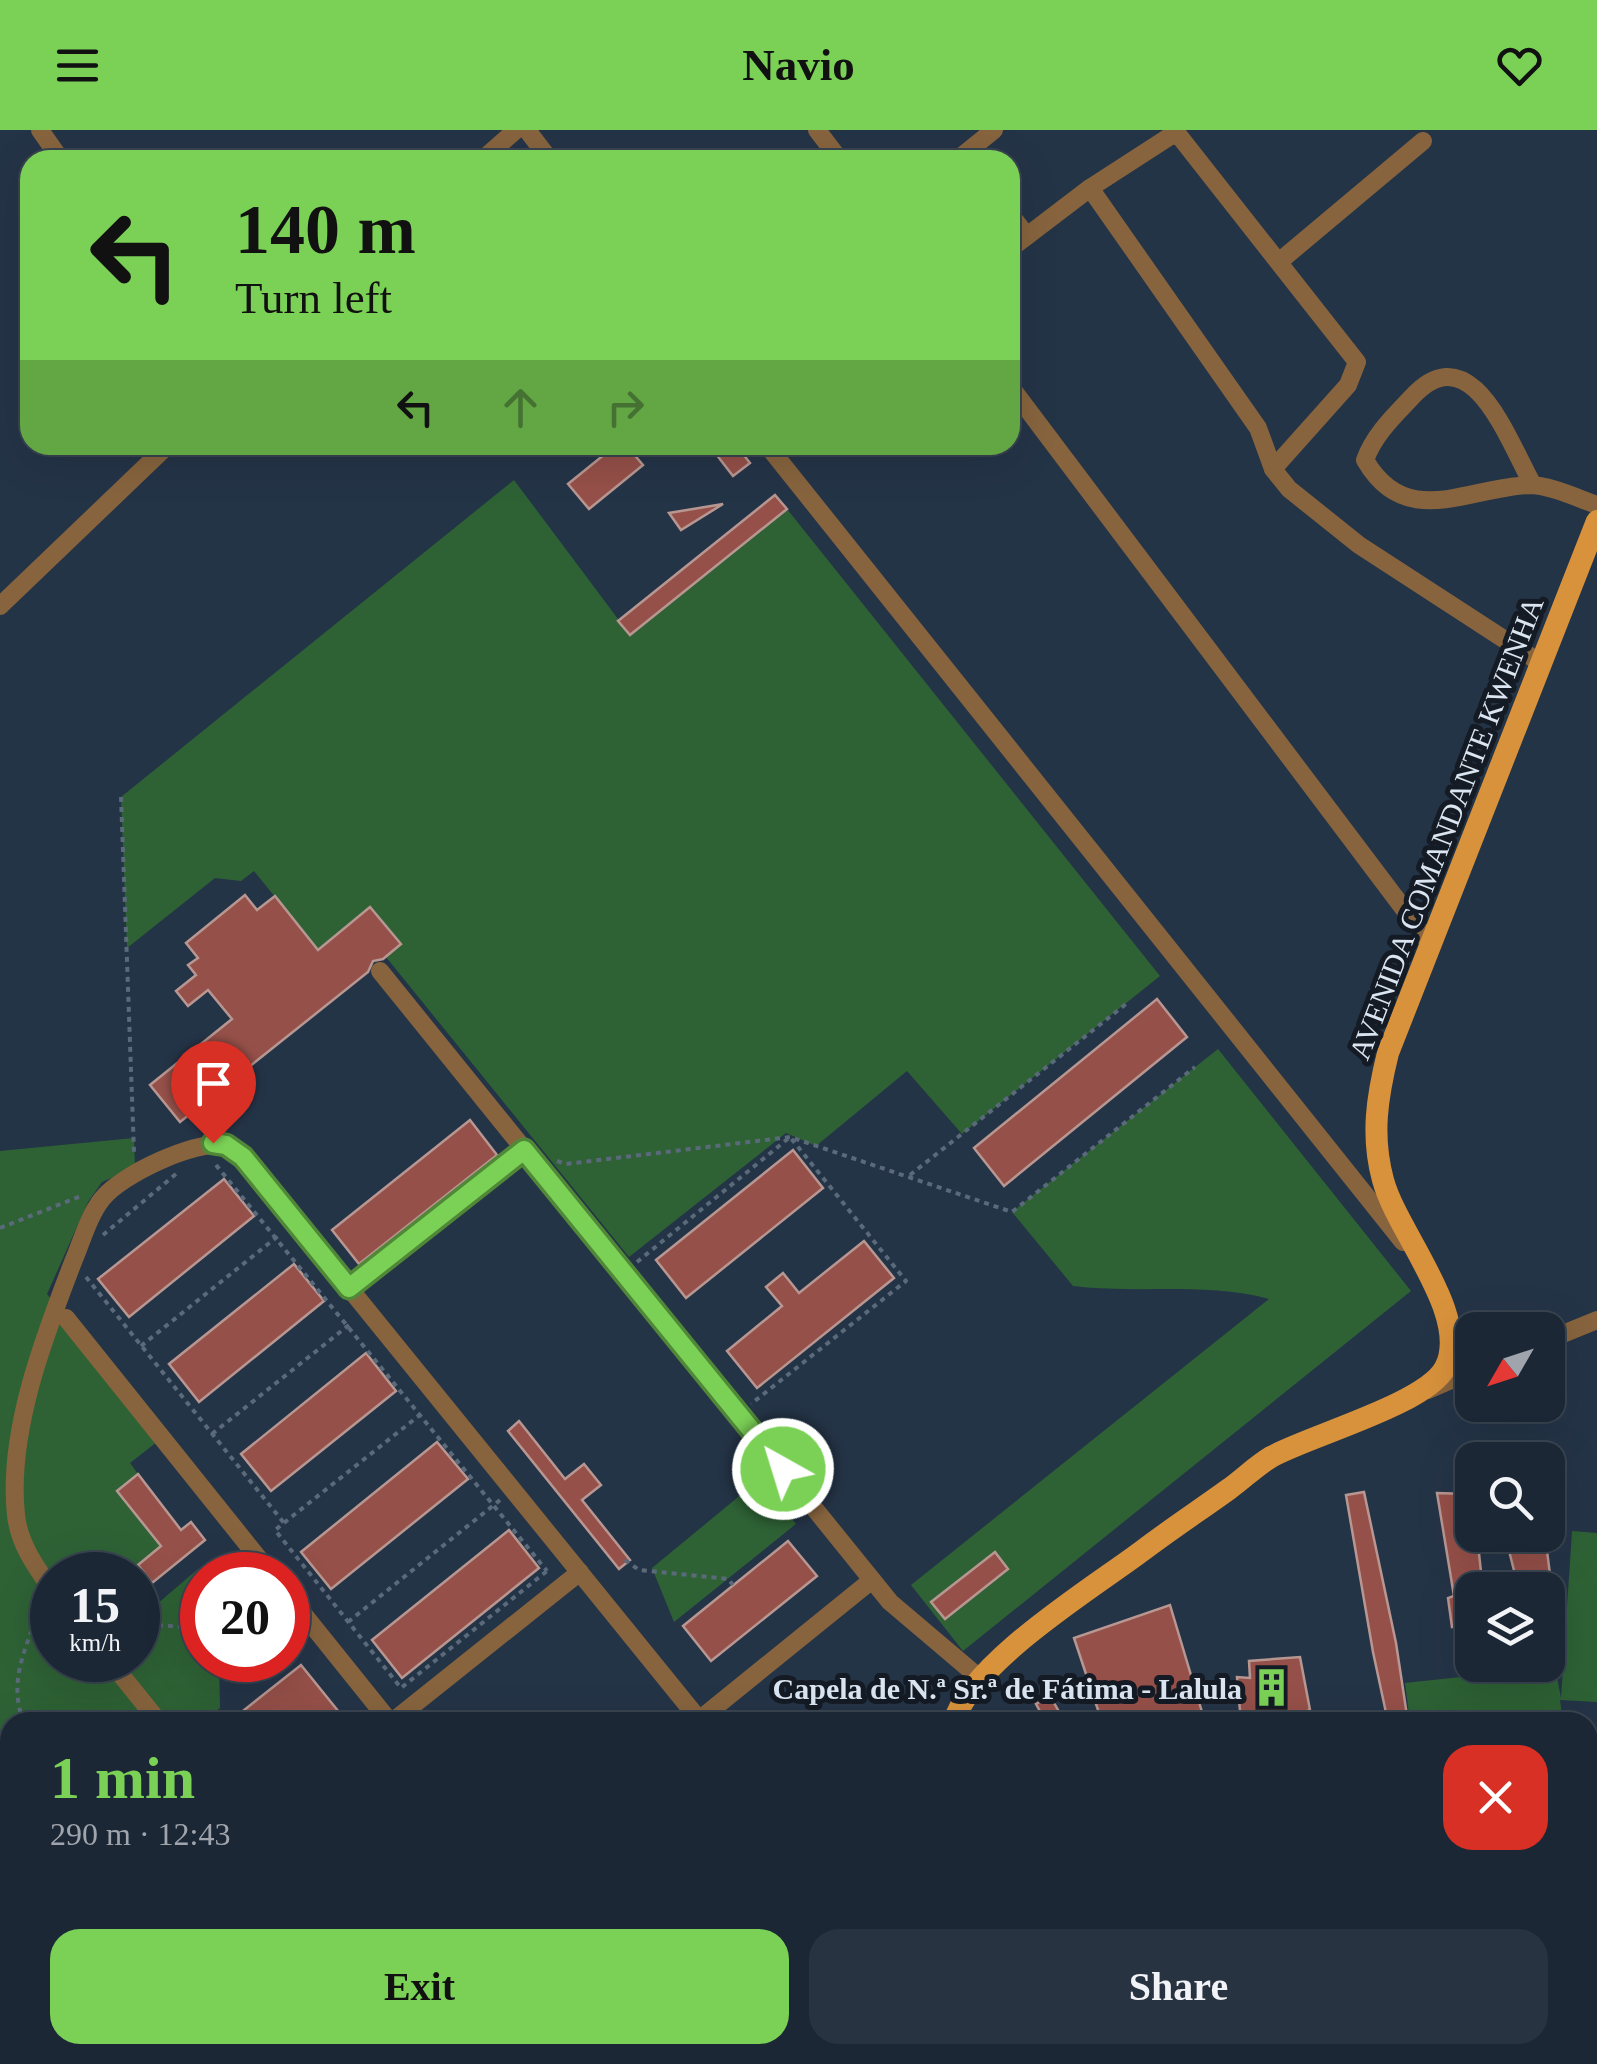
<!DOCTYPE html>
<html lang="en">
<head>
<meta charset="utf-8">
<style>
	:root { --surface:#1b2735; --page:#283341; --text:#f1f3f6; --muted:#a0a5ad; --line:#394450; --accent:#7bd156 }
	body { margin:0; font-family:"Times New Roman",serif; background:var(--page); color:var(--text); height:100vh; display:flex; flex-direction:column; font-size:38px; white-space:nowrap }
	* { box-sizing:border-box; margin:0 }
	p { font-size:32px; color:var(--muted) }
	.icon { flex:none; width:55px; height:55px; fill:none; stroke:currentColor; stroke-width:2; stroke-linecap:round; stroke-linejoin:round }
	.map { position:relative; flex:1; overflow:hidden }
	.panel { position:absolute; left:0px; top:1582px; width:1598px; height:352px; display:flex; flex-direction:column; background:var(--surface); border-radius:30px 30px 0 0; box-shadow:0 10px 40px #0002,0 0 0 2px var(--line) }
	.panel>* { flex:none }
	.guide { position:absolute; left:20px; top:20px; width:1000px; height:305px; border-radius:30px; box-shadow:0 10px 40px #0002,0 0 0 2px var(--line); background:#7bd156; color:#111; overflow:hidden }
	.needle { width:65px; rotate:231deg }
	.controls { position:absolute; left:1455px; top:1182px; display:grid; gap:20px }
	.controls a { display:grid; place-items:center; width:110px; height:110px; border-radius:20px; background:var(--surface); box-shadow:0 10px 40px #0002,0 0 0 2px var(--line); font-size:50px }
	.speed { position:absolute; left:30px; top:1422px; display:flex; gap:20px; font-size:50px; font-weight:700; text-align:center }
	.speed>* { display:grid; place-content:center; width:130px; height:130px; border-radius:50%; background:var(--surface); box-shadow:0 10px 40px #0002,0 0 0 2px var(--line); line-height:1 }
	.speed small { font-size:25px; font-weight:400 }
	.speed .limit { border:15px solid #d22; background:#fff; color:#111 }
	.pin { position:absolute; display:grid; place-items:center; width:85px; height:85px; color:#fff; margin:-102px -42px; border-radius:50% 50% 50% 0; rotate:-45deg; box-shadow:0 0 10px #0007 }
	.pin .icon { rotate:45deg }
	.me { position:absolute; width:110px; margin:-55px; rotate:321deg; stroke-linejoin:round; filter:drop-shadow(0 0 8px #0008) }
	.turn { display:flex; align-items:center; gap:35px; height:210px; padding:0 50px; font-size:45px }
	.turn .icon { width:130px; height:130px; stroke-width:2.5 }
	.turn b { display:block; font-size:70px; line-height:85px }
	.lanes { display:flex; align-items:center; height:95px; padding:0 50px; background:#0003; justify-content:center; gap:50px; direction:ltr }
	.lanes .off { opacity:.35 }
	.round { display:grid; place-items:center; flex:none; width:105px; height:105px; border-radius:30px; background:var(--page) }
	.head { display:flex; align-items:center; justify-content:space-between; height:170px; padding:0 50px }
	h1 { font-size:60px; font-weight:600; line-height:75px; color:var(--accent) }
	.action { display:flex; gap:20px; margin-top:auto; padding:20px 50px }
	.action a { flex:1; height:115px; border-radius:30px; background:var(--accent); color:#111; font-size:40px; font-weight:600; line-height:115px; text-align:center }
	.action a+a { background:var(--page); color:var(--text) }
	header { display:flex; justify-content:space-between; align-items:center; height:130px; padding:0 50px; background:var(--accent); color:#111; font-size:45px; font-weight:600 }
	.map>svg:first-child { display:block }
	.green { fill:#2e6235; fill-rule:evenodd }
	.building { fill:#955049; stroke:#b89792; stroke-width:2.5 }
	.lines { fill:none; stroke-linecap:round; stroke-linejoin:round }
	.path { stroke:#5b6a7b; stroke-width:4; stroke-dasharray:5 5; stroke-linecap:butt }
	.minor { stroke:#87643e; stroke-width:18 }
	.major { stroke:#d9923c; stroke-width:22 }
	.route-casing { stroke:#508838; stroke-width:25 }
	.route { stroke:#7bd156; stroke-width:18 }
	.labels { text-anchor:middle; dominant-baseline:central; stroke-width:10; stroke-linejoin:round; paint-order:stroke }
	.street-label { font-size:30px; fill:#dae5f1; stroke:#141b24 }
	.poi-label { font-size:30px; font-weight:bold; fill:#dae5f1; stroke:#141b24; text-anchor:end }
</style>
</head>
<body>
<header><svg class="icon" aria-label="menu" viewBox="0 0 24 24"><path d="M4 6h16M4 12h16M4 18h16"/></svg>Navio<svg class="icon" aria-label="heart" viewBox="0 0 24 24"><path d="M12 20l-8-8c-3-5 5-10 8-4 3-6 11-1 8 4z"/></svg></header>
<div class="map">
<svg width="1597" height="1934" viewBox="0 0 1597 1934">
	<rect width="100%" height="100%" fill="#243447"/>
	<g class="green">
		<path d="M514 350 630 505 787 379 1160 846 962 1004 907 941 816 1016 786 1003 629 1127 386 827 400 814 371 778 318 820 254 741 241 751 215 748 127 818 121 667Z"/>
		<path d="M1218 919 1411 1161 963 1521 911 1455 1269 1169C1206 1152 1137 1164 1073 1156L1012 1082Z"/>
		<path d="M134 1008 135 1038 102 1052 88 1072 47 1164 162 1308 130 1333 138 1344 117 1361 161 1416 138 1435 152 1453 138 1465 150 1480 198 1439 202 1457V1530H219L220 1578 203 1592H10V1686L0 1673V1021ZM52 1445H138V1530H52Z"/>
		<path d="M760 1349 796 1394 674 1492 652 1438Z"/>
		<path d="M1572 1401 1597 1403V1572L1560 1570 1563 1592H1410L1405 1553 1555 1537 1561 1568Z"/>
		<path d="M203 1925H286L293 1934H211Z"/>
		<path d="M355 1925H468L456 1934H344Z"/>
		<path d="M1245 1925H1453L1455 1934H1246Z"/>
	</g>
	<g class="building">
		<path d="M616 315H626L643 335 589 379 568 354Z"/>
		<path d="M709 315H736L750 333 733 346Z"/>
		<path d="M775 365 787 379 630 505 618 491Z"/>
		<path d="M723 374 681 400 669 383Z"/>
		<path d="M245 765 257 780 275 766 318 820 370 777 401 814 383 829 373 831 368 842 180 992 150 955 232 889 208 860 188 876 176 861 196 845 188 835 198 828 186 813Z"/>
		<path d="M1157 869 1187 907 1004 1056 974 1018Z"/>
		<path d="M470 990 497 1025 359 1134 332 1100Z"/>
		<path d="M793 1020 823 1058 686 1168 656 1130Z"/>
		<path d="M224 1049 254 1086 129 1187 98 1149Z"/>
		<path d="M864 1111 894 1148 757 1258 727 1221 782 1176 766 1157 783 1143 799 1163Z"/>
		<path d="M294 1134 324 1171 199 1272 169 1234Z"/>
		<path d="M366 1223 396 1261 271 1361 241 1324Z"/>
		<path d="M519 1291 565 1349 584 1334 601 1355 582 1370 630 1430 619 1439 508 1301Z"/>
		<path d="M437 1312 468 1349 331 1459 301 1422Z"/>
		<path d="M138 1344 181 1400 191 1392 205 1410 152 1453 138 1435 161 1416 117 1361Z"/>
		<path d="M1364 1362 1396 1513 1408 1592H1388L1373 1522 1346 1365Z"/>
		<path d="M1437 1363 1466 1364 1472 1373V1405H1477L1483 1460H1472V1494L1452 1497 1448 1468 1454 1466Z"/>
		<path d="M509 1400 539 1438 402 1548 372 1510Z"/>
		<path d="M1505 1405H1545L1552 1460H1519Z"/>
		<path d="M788 1411 817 1446 711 1531 683 1496Z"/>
		<path d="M995 1422 1008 1439 945 1489 931 1472Z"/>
		<path d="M1170 1475 1205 1592H1102L1074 1508Z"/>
		<path d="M1300 1527 1310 1580 1299 1584 1302 1592H1291L1285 1586 1267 1592H1241L1237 1547 1250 1548 1249 1531Z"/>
		<path d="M301 1535 347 1592H229Z"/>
		<path d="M1050 1566 1065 1592H1046L1036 1574Z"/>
	</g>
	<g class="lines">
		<g class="path">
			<path d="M121 667 134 1022"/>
			<path d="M557 1031 566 1034 790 1007 1012 1082 1195 937"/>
			<path d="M216 1035 547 1441"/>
			<path d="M910 1045 1126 874"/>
			<path d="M0 1098 81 1066"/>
			<path d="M103 1105 176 1044"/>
			<path d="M637 1132 790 1007 906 1151 751 1274"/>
			<path d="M86 1147 284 1393"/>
			<path d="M141 1216 278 1106"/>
			<path d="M421 1284 275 1400 401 1558 547 1441"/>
			<path d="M212 1304 349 1195"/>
			<path d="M625 1430 639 1440 728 1449 733 1455"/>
			<path d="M348 1492 500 1370"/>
			<path d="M138 1494 202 1498"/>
			<path d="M24 1592C6 1549 29 1514 41 1473"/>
		</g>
		<g class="minor">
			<path d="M40 0 61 30"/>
			<path d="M527 0 550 30"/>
			<path d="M817 0 840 30"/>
			<path d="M482 30 516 0"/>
			<path d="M957 30 994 0"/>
			<path d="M1090 58 1258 298 1273 339 1289 359 1359 415 1542 534"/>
			<path d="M1010 84 1027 106"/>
			<path d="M1010 119 1090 58 1172 5 1180 7 1357 232 1348 255 1273 339"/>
			<path d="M1280 131 1423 11"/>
			<path d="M1010 256 1431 815"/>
			<path d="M767 315 1403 1112"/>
			<path d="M1533 355C1508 311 1471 201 1411 268 1393 287 1374 305 1365 330 1406 401 1468 357 1529 355 1550 355 1577 368 1597 375"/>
			<path d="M0 476 168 315"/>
			<path d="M380 841 890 1472 982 1550"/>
			<path d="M349 1158 524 1019"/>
			<path d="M66 1188 272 1445"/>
			<path d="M1548 1210 1597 1190"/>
			<path d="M1428 1260 1472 1241"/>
			<path d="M52 1460C36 1437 19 1414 16 1385 7 1303 44 1207 73 1132 82 1111 88 1087 102 1069 122 1044 195 1010 226 1015L243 1027 701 1592"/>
			<path d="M288 1465 390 1592"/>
			<path d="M109 1530 159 1592"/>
			<path d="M699 1590 872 1450"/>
			<path d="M392 1592 580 1442"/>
			<path d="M1588 1633 1597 1629"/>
			<path d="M0 1720 10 1732"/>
			<path d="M0 1798 10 1802"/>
			<path d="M157 1925 164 1934"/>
			<path d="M874 1925 882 1934"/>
			<path d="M1468 1925 1469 1934"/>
			<path d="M478 1934 490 1925"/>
		</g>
		<g class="major">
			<path d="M954 1592C970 1533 1094 1457 1142 1421 1171 1399 1200 1380 1229 1359 1243 1349 1256 1336 1271 1327 1311 1305 1426 1274 1445 1238 1472 1186 1397 1103 1383 1050 1371 1006 1377 967 1388 923L1597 391"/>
			<path d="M1113 1925 1120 1934"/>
		</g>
	</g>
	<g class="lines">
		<defs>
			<path id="route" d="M213 1013 226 1015 243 1027 349 1158 524 1020 783 1339"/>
		</defs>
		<use href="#route" class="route-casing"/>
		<use href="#route" class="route"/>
	</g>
	<defs>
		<symbol id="building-bare" viewBox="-9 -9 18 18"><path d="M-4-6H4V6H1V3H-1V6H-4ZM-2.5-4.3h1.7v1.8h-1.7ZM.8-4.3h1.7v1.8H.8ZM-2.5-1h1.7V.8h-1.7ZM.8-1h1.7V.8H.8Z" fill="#7bd156" stroke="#141b24" stroke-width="2.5" paint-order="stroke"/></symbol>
	</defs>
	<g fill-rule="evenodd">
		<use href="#building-bare" x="1244" y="1530" width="55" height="55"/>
	</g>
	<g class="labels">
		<g class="street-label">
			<text transform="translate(1446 698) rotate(-69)">AVENIDA COMANDANTE KWENHA</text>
		</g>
		<g class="poi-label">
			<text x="1242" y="1558">Capela de N.ª Sr.ª de Fátima - Lalula</text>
		</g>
	</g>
</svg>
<div class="controls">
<a><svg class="needle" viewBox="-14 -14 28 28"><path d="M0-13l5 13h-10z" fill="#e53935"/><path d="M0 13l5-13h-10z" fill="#a0a5ad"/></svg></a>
<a><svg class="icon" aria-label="search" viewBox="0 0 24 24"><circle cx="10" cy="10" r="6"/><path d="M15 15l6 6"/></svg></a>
<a><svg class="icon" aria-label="layers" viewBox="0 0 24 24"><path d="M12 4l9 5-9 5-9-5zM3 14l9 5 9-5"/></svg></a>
</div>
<div class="speed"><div>15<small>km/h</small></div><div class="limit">20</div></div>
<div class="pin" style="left:213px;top:1013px;background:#d93025"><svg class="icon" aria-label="arrive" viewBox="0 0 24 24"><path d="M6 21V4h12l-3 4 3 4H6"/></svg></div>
<svg class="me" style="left:783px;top:1339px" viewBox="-20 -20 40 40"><circle r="17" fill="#7bd156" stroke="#fff" stroke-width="3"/><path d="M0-11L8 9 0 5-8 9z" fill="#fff"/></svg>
<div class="guide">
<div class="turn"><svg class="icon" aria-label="left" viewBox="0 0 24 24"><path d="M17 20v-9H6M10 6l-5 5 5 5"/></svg><div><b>140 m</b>Turn left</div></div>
<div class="lanes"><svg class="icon" aria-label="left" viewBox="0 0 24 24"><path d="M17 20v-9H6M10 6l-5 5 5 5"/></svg><svg class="icon off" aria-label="ahead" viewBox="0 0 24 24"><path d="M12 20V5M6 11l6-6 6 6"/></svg><svg class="icon off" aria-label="right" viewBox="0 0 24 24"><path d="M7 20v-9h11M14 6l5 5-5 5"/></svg></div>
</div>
<section class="panel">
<div class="head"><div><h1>1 min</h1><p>290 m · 12:43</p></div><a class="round" style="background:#d93025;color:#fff"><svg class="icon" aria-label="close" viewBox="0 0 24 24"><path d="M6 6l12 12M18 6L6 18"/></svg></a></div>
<div class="action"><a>Exit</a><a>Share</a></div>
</section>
</div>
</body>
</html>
